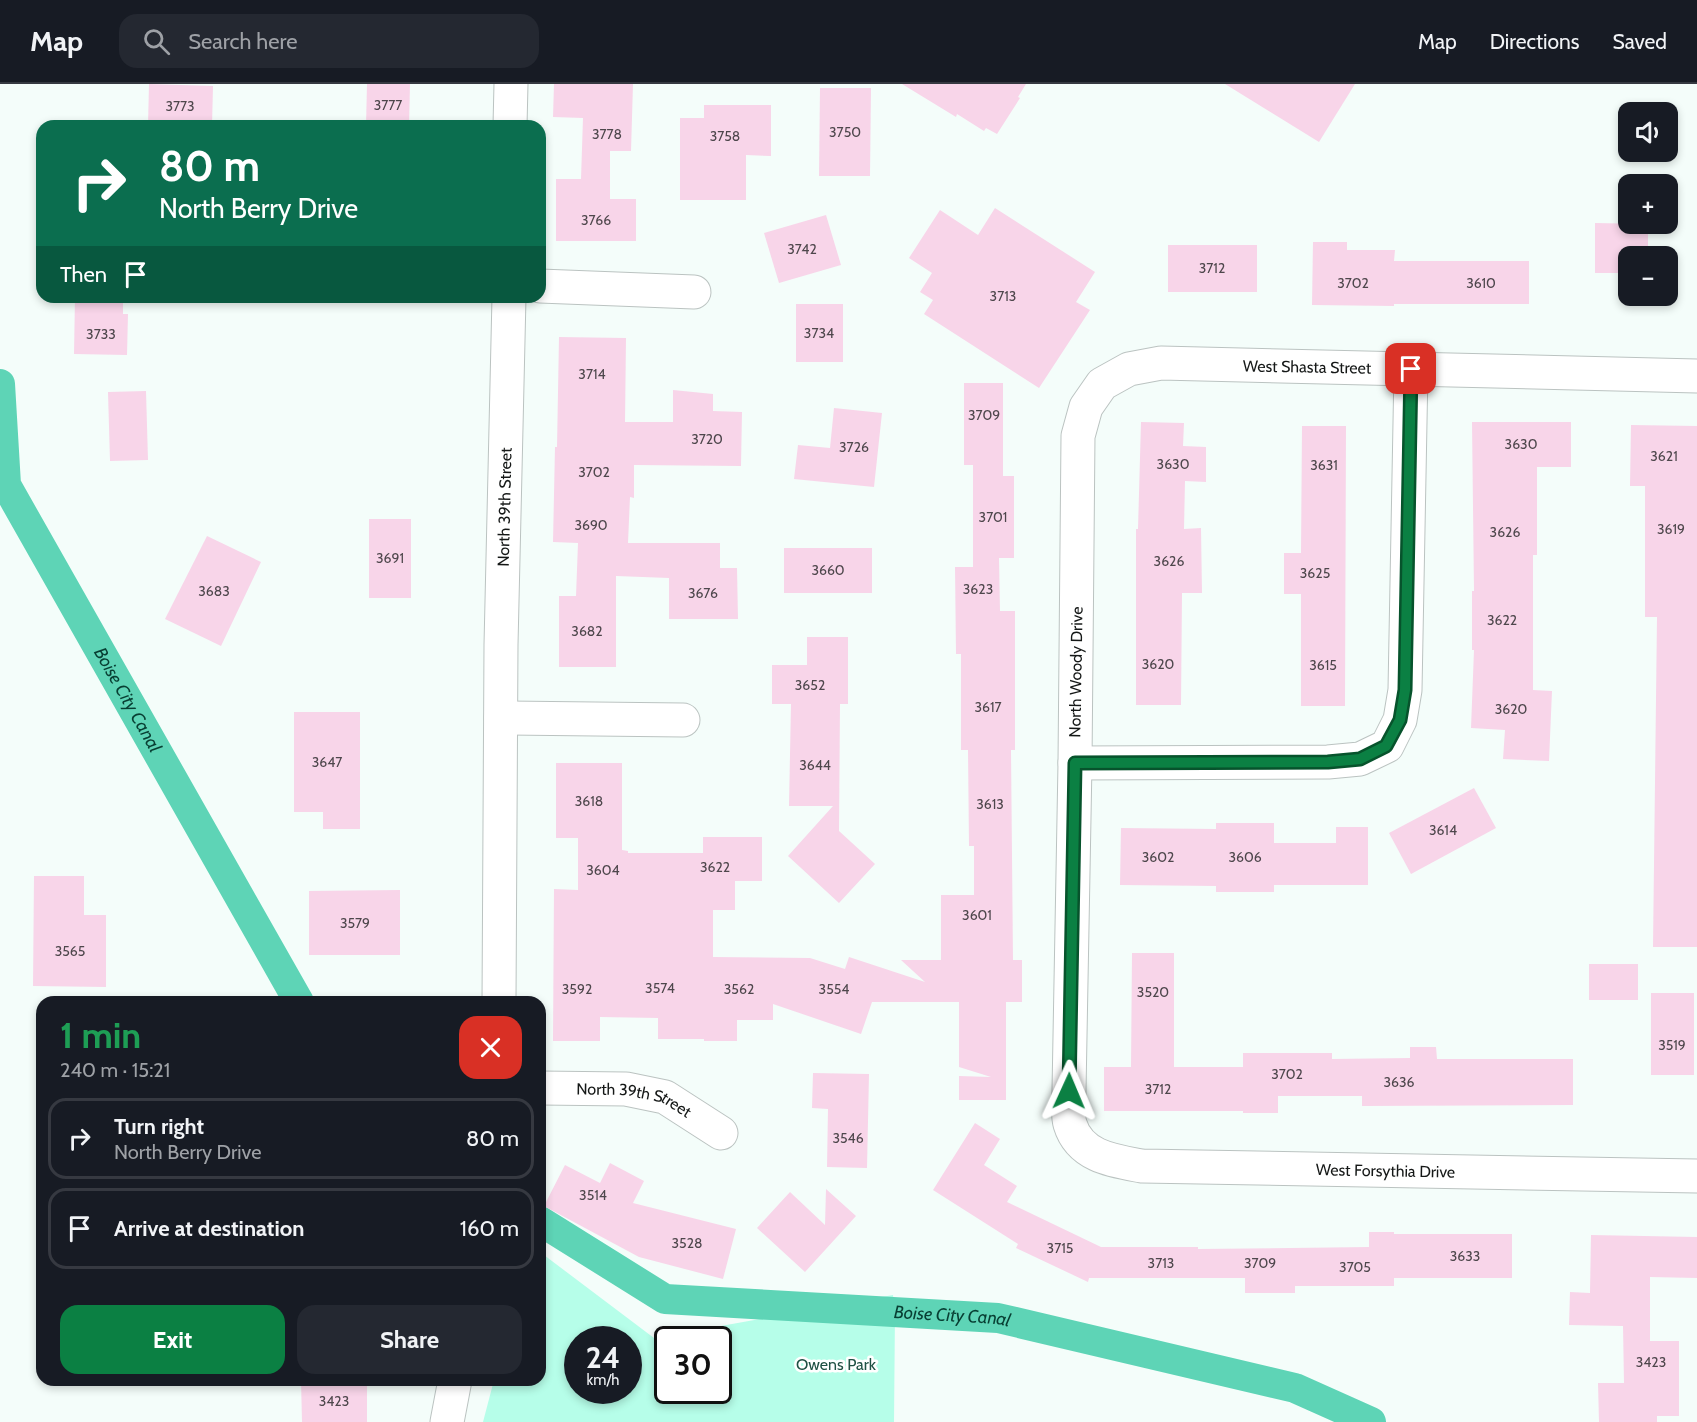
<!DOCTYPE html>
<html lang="en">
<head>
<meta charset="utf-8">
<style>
	:root { --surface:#171b24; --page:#242831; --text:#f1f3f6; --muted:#9ea1a6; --line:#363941; --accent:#0b8043 }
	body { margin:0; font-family:Cabin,sans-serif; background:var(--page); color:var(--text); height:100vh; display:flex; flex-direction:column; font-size:22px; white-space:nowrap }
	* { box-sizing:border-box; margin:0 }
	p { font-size:20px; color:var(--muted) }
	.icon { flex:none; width:33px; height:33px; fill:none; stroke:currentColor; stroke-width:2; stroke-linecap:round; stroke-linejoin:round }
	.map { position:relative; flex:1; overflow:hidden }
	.drawer { position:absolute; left:36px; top:912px; width:510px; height:390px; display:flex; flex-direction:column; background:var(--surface); border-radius:18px; box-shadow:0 3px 9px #0003 }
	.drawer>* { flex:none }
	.banner { position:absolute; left:36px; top:36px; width:510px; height:183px; border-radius:18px; box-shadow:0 3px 9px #0003; background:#0b6e4f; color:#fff; overflow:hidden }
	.buttons { position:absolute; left:1618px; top:18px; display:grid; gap:12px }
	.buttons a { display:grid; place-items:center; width:60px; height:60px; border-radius:12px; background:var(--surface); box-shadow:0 3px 9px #0003; font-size:30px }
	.speed { position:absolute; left:564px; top:1242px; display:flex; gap:12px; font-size:30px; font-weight:700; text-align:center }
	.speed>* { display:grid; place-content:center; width:78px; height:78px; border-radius:50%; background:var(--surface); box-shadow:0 3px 9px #0003; line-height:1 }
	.speed small { font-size:15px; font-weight:400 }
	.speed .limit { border:3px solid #111; border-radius:9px; background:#fff; color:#111 }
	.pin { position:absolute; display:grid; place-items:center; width:51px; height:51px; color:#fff; margin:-26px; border-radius:12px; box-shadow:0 3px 9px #0006 }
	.me { position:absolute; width:66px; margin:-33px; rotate:1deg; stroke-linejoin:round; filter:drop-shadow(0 0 4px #0008) }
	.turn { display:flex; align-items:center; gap:21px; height:126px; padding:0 24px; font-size:27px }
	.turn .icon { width:78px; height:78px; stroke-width:2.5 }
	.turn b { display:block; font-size:42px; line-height:51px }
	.then { display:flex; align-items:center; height:57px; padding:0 24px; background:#0003; gap:12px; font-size:22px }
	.round { display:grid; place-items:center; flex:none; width:63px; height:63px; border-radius:18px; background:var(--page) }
	.overview { display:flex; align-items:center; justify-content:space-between; height:102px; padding:0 24px }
	h1 { font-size:36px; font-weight:800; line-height:45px; color:#1e9e55 }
	.primary-button { display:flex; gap:12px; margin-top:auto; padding:12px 24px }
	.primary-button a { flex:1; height:69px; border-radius:18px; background:var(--accent); color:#fff; font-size:24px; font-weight:800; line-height:69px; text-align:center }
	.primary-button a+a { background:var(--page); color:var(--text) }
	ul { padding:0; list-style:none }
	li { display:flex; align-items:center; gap:18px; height:81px; margin:0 12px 9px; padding:0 12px; border:3px solid var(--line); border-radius:18px }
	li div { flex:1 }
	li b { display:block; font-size:22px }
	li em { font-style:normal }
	header { display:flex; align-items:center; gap:36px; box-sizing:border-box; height:84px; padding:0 30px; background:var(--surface); border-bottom:2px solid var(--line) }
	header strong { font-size:28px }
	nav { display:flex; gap:33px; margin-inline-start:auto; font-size:21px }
	.search { width:420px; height:54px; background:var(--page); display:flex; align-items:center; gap:15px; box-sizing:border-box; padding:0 21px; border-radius:18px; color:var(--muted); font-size:22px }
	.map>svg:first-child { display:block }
	.green { fill:#b6fee9; fill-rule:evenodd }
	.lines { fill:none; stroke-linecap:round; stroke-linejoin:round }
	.canal { stroke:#5ed4b6; stroke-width:30 }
	.building { fill:#f8d5e9 }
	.minor-casing { stroke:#bbc3c1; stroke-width:35 }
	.minor { stroke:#fff; stroke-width:33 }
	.route-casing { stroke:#07532c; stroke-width:15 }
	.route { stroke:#0b8043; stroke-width:10 }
	.labels { text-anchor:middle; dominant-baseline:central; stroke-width:5; stroke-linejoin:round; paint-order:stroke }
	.number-label { font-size:14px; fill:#4e474c }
	.street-label { font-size:16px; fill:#151817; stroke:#fff }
	.park-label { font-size:16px; fill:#1f5144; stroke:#fff }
	.water-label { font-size:18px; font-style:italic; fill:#083f33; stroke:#fff }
</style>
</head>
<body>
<header>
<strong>Map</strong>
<div class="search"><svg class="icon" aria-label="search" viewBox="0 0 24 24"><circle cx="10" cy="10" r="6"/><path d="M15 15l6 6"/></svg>Search here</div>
<nav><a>Map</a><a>Directions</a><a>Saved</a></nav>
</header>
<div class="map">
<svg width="1697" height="1338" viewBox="0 0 1697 1338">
	<rect width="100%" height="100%" fill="#f4fdfa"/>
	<path class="green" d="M540 1168 654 1254 893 1211 895 1228 894 1338H483L494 1296H540ZM578 1256H628V1306H578ZM668 1256H718V1306H668Z"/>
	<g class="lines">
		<g class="canal">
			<path id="s1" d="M0 300 6 401 299 918"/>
			<path id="s2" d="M540 1137 665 1215 998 1234 1295 1304 1371 1338"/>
		</g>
	</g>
	<g class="building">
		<path d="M149 0 213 2 212 42H148Z"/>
		<path d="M367 0H410L409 42H366Z"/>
		<path d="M554 0H633L631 67H610V115H636V157H556V95H581L583 34 553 33Z"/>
		<path d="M902 0H1026L1018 13 1020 14 997 50 986 44 984 47 957 30 956 33Z"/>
		<path d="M1225 0H1355L1319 58Z"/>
		<path d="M820 4H871L870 92H819Z"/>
		<path d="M704 21H771V72L746 71V116H680V34H704Z"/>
		<path d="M995 124 1095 188 1076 218 1090 226 1039 304 924 230 933 216 920 208 932 189 909 174 940 126 978 151Z"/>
		<path d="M826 131 841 181 779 199 764 149Z"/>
		<path d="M1595 139 1648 140V172H1629V189H1595Z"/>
		<path d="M1313 158H1347V166H1395L1394 177H1529V220H1394V222L1312 221Z"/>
		<rect x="1168" y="161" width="89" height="47"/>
		<path d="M75 213H123V230H128L127 271 74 270Z"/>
		<rect x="796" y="220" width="47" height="58"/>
		<path d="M559 253 626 254 625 338H673V306L713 310V327L742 328 741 382 634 381V414L630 413 628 459H720V484H737L738 535H669V494L616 492V583H559V512H576L578 459 553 458 555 363H557Z"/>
		<path d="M964 299H1003V392H1014V474H999L1000 527H1015V666H1011L1013 876H1022V918H1006V1016H959V992L991 993 959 983V918H872L861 950 773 920V936H737V957H704V955H658V934L600 933V957H553L554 805 578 806V754H556V679H622V766L628 767V769H703V753H762V797H735V826H713V873L810 874 845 885 849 873 925 898 901 876H941V811H974V762H969L968 666H961V570H956L955 483H973V381H964Z"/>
		<path d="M146 307 148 376 110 377 108 308Z"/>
		<path d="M834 324 882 329 874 403 794 395 798 361 830 364Z"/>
		<path d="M1141 338 1184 339 1183 362 1206 363V398L1185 397 1184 445 1201 444 1202 509H1182L1181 621H1136V445H1138Z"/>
		<path d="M1472 338H1571V383H1537V471H1533V606L1552 607 1549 677 1503 675 1505 646 1471 644 1474 566H1472V507H1474Z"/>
		<path d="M1631 341 1697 342V863H1653L1657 533H1645V402H1630Z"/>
		<path d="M1302 342H1346L1345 622H1301V510H1284V469H1301Z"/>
		<rect x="369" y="435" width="42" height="79"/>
		<path d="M207 452 261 478 221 562 165 535Z"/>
		<rect x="784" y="464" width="88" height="45"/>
		<path d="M807 553H848V620H840L839 747 875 780 839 819 788 772 833 722H789L791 620H772V581H807Z"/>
		<path d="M294 628H360V745H323V728H294Z"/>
		<path d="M1474 704 1496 744 1411 790 1389 749Z"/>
		<path d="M1216 739H1274V759H1336V743H1368V801H1274V808H1216V802L1120 801 1121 744 1216 745Z"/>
		<path d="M34 792H84V831H106V903L33 902Z"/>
		<path d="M400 806V871H309V807Z"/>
		<path d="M1132 869H1174V983H1243V969H1332V975L1410 974V963H1436L1437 975H1573V1021L1362 1022V1012H1278V1029H1243V1027H1104V983H1131Z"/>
		<rect x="1589" y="880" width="49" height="36"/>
		<rect x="1651" y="909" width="43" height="82"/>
		<path d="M813 989 869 990 867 1084 827 1083 828 1025 812 1024Z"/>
		<path d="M975 1039 1000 1055 984 1081 1017 1102 1007 1118 1101 1163H1198V1165L1369 1163V1148H1394V1150H1512V1194H1394V1202H1295V1209H1245V1194H1089L1088 1198 1016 1164 1018 1160 933 1106Z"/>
		<path d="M610 1079 644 1097 633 1119 736 1145 723 1195 639 1173 544 1122 565 1081 600 1099Z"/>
		<path d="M826 1105 856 1132 805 1188 757 1144 790 1108 825 1141Z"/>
		<path d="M1591 1151 1697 1153V1194L1650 1193V1257H1679V1332H1657V1338H1599L1598 1299H1624L1623 1242 1569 1241 1570 1208 1590 1209Z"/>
		<path d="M301 1296H367V1338H302Z"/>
	</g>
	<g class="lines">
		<defs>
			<g id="minor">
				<path d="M510 42 511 0"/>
				<path d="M540 202 694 208"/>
				<path id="s3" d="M1697 292 1161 279 1129 285 1102 300 1086 323 1078 352 1075 679 1069 1007C1069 1017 1067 1030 1070 1040 1080 1073 1114 1077 1142 1082L1697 1092"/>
				<path d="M501 634 683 636"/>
				<path d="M1075 679 1328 678 1360 675 1387 662 1400 636 1405 606 1411 285"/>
				<path id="s4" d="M499 918 501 561 509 213"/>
				<path id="s5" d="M540 1004 626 1005 665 1013 721 1049"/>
				<path d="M447 1338 455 1296"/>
			</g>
		</defs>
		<use href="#minor" class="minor-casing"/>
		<use href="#minor" class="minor"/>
	</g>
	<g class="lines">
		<defs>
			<path id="route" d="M1069 1007 1075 679 1328 678 1360 675 1386 662 1400 636 1405 606 1411 285"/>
		</defs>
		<use href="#route" class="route-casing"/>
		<use href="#route" class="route"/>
	</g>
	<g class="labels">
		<g class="number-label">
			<text x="388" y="21">3777</text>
			<text x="180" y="22">3773</text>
			<text x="845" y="48">3750</text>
			<text x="607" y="50">3778</text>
			<text x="725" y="52">3758</text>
			<text x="596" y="136">3766</text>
			<text x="802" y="165">3742</text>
			<text x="1212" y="184">3712</text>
			<text x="1353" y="199">3702</text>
			<text x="1481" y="199">3610</text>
			<text x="1003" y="212">3713</text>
			<text x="819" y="249">3734</text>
			<text x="101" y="250">3733</text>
			<text x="592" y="290">3714</text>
			<text x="984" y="331">3709</text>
			<text x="707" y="355">3720</text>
			<text x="1521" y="360">3630</text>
			<text x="854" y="363">3726</text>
			<text x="1664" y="372">3621</text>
			<text x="1173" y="380">3630</text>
			<text x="1324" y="381">3631</text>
			<text x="594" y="388">3702</text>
			<text x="993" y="433">3701</text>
			<text x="591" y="441">3690</text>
			<text x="1671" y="445">3619</text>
			<text x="1505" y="448">3626</text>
			<text x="390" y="474">3691</text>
			<text x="1169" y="477">3626</text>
			<text x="828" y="486">3660</text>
			<text x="1315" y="489">3625</text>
			<text x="978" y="505">3623</text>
			<text x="214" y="507">3683</text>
			<text x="703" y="509">3676</text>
			<text x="1502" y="536">3622</text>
			<text x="587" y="547">3682</text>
			<text x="1158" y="580">3620</text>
			<text x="1323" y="581">3615</text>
			<text x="810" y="601">3652</text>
			<text x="988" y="623">3617</text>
			<text x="1511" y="625">3620</text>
			<text x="327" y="678">3647</text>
			<text x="815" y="681">3644</text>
			<text x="589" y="717">3618</text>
			<text x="990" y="720">3613</text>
			<text x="1443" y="746">3614</text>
			<text x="1158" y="773">3602</text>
			<text x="1245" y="773">3606</text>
			<text x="715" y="783">3622</text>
			<text x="603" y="786">3604</text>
			<text x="977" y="831">3601</text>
			<text x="355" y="839">3579</text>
			<text x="70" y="867">3565</text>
			<text x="660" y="904">3574</text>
			<text x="577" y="905">3592</text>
			<text x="739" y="905">3562</text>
			<text x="834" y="905">3554</text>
			<text x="1153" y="908">3520</text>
			<text x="1672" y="961">3519</text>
			<text x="1287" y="990">3702</text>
			<text x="1399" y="998">3636</text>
			<text x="1158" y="1005">3712</text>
			<text x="848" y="1054">3546</text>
			<text x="593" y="1111">3514</text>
			<text x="687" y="1159">3528</text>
			<text x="1060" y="1164">3715</text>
			<text x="1465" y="1172">3633</text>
			<text x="1161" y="1179">3713</text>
			<text x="1260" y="1179">3709</text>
			<text x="1355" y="1183">3705</text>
			<text x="1651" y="1278">3423</text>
			<text x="334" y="1317">3423</text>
		</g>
		<g class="street-label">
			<text transform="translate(1307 283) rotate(1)">West Shasta Street</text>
			<text stroke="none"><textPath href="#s4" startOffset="495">North 39th Street</textPath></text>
			<text transform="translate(1076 588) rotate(-89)">North Woody Drive</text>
			<text stroke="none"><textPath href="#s5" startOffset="96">North 39th Street</textPath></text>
			<text stroke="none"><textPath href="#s3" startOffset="1678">West Forsythia Drive</textPath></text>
		</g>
		<g class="park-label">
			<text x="836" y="1280">Owens Park</text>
		</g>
		<g class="water-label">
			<text stroke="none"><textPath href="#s1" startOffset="348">Boise City Canal</textPath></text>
			<text stroke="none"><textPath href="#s2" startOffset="435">Boise City Canal</textPath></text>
		</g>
	</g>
</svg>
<div class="buttons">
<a><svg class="icon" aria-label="sound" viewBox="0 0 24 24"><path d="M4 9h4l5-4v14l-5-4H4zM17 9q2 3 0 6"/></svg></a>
<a>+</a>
<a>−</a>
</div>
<div class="speed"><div>24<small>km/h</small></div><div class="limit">30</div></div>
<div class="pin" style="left:1411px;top:285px;background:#d93025"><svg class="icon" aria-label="arrive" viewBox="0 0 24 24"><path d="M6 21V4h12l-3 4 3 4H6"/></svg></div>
<svg class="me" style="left:1069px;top:1007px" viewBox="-20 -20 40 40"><path d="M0-17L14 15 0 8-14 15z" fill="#0b8043" stroke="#fff" stroke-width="4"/></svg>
<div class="banner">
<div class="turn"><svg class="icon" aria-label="right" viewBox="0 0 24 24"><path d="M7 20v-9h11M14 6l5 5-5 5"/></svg><div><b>80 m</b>North Berry Drive</div></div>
<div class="then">Then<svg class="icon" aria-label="arrive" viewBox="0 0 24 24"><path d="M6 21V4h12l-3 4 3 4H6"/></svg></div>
</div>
<section class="drawer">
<div class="overview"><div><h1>1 min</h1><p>240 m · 15:21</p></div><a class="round" style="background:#d93025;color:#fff"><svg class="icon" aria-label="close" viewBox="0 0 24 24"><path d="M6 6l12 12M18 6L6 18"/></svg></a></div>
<ul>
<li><svg class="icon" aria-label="right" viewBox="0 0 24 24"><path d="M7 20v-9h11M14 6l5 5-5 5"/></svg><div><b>Turn right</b><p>North Berry Drive</p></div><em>80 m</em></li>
<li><svg class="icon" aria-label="arrive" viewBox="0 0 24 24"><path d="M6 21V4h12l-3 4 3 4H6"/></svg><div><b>Arrive at destination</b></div><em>160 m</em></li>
</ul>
<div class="primary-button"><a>Exit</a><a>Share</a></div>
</section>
</div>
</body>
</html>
